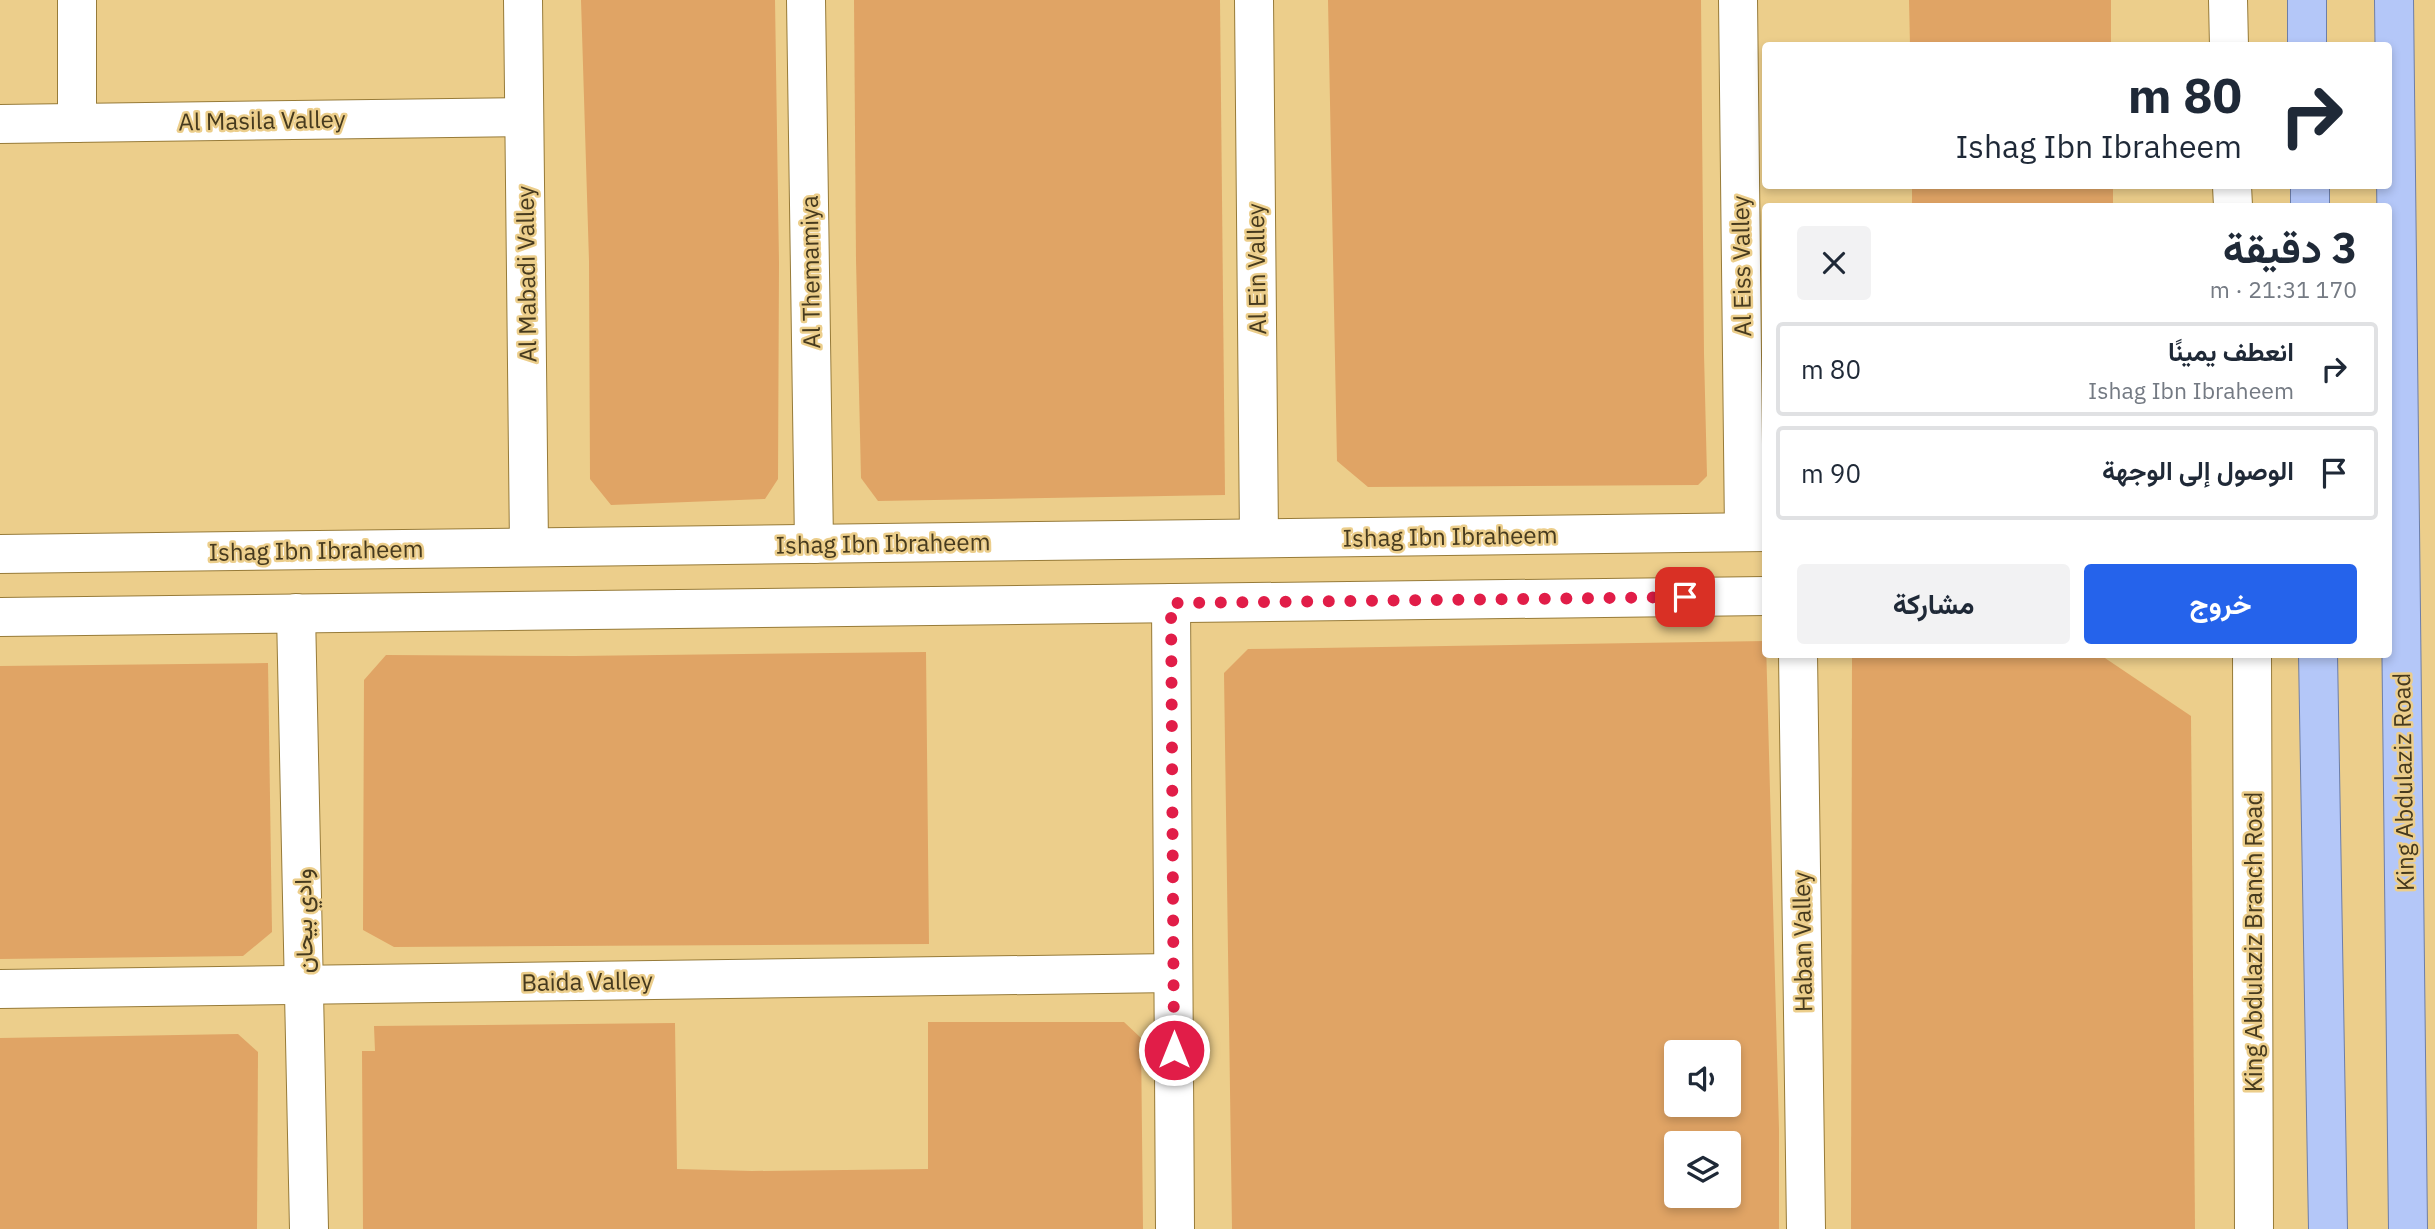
<!DOCTYPE html>
<html lang="ar">
<head>
<meta charset="utf-8">
<style>
	:root { --surface:#fff; --page:#f2f2f3; --text:#1f2937; --muted:#747a83; --line:#e0e1e3; --accent:#2563eb }
	body { margin:0; font-family:"IBM Plex Sans",Vazirmatn,sans-serif; background:var(--page); color:var(--text); direction:rtl; height:100vh; display:flex; flex-direction:column; font-size:26px; white-space:nowrap }
	* { box-sizing:border-box; margin:0 }
	p { font-size:23px; color:var(--muted) }
	.icon { flex:none; width:38px; height:38px; fill:none; stroke:currentColor; stroke-width:2; stroke-linecap:round; stroke-linejoin:round }
	.map { position:relative; flex:1; overflow:hidden; direction:ltr }
	.sheet { position:absolute; left:1762px; top:203px; width:630px; height:455px; display:flex; flex-direction:column; background:var(--surface); border-radius:7px; box-shadow:0 4px 10px #0003; direction:rtl }
	.sheet>* { flex:none }
	.top-card { position:absolute; left:1762px; top:42px; width:630px; height:147px; border-radius:7px; box-shadow:0 4px 10px #0003; direction:rtl; background:#fff; color:var(--text); overflow:hidden }
	.controls { position:absolute; left:1664px; top:1040px; display:grid; gap:14px }
	.controls a { display:grid; place-items:center; width:77px; height:77px; border-radius:7px; background:var(--surface); box-shadow:0 4px 10px #0003; font-size:35px }
	.pin { position:absolute; display:grid; place-items:center; width:60px; height:60px; color:#fff; margin:-30px; border-radius:14px; box-shadow:0 4px 10px #0006 }
	.me { position:absolute; width:77px; margin:-38px; rotate:0deg; stroke-linejoin:round; filter:drop-shadow(0 0 5px #0008) }
	.turn { display:flex; align-items:center; gap:24px; height:147px; padding:0 35px; font-size:32px }
	.turn .icon { width:91px; height:91px; stroke-width:2.5 }
	.turn b { display:block; font-size:49px; line-height:60px }
	.round { display:grid; place-items:center; flex:none; width:74px; height:74px; border-radius:7px; background:var(--page) }
	.overview { display:flex; align-items:center; justify-content:space-between; height:119px; padding:0 35px }
	h1 { font-size:42px; font-weight:700; line-height:52px }
	.primary-button { display:flex; gap:14px; margin-top:auto; padding:14px 35px }
	.primary-button a { flex:1; height:80px; border-radius:7px; background:var(--accent); color:#fff; font-size:28px; font-weight:700; line-height:80px; text-align:center }
	.primary-button a+a { background:var(--page); color:var(--text) }
	ul { padding:0; list-style:none }
	li { display:flex; align-items:center; gap:21px; height:94px; margin:0 14px 10px; padding:0 21px; border:4px solid var(--line); border-radius:7px }
	li div { flex:1 }
	li b { display:block; font-size:26px }
	li em { font-style:normal }
	.map>svg:first-child { display:block }
	.building { fill:#e0a465; fill-rule:evenodd }
	.lines { fill:none; stroke-linecap:round; stroke-linejoin:round }
	.minor-casing { stroke:#977b39; stroke-width:40 }
	.tertiary-casing { stroke:#977b39; stroke-width:40 }
	.primary-casing { stroke:#6d7ea8; stroke-width:40 }
	.minor { stroke:#fff; stroke-width:38 }
	.tertiary { stroke:#fff; stroke-width:38 }
	.primary { stroke:#b4c7f8; stroke-width:38 }
	.route { stroke:#e11d48; stroke-width:12; stroke-dasharray:0 21.6 }
	.labels { text-anchor:middle; dominant-baseline:central; stroke-width:5; stroke-linejoin:round; paint-order:stroke }
	.street-label { font-size:24px; fill:#463a1e; stroke:#ecce8b }
</style>
</head>
<body>
<div class="map">
<svg width="2435" height="1229" viewBox="0 0 2435 1229">
	<rect width="100%" height="100%" fill="#ecce8b"/>
	<g class="building">
		<path d="M581 0H775L779 263 778 479 765 499 611 505 590 479 589 261Z"/>
		<path d="M854 0H1220L1225 495 878 501 861 478 856 260Z"/>
		<path d="M1328 0H1701L1704 354 1707 476 1698 485 1368 487 1337 461Z"/>
		<path d="M1909 0H2111V46H1910Z"/>
		<rect x="1912" y="186" width="201" height="20"/>
		<path d="M1766 641 1779 1129V1229H1232L1224 673 1248 649ZM1676 1052H1729V1104H1676ZM1676 1143H1729V1195H1676Z"/>
		<path d="M926 652 929 944 394 947 363 930 364 680 386 655 575 656Z"/>
		<path d="M1852 654H2099L2191 716 2195 1229H1851Z"/>
		<path d="M268 663 272 932 243 956 0 959V666Z"/>
		<path d="M928 1022H1124L1141 1038 1143 1229H363L362 1051H375L374 1026 675 1023 677 1169 752 1171 928 1169Z"/>
		<path d="M238 1034 258 1052 257 1229H0V1038Z"/>
	</g>
	<g class="lines">
		<defs>
			<g id="minor">
				<path d="M77 0V123"/>
				<path d="M523 0 529 547"/>
				<path d="M806 0 814 544"/>
				<path d="M1254 0 1259 538"/>
				<path d="M1738 0 1744 532"/>
				<path d="M0 124 524 117"/>
				<path d="M1171 603 1175 1229"/>
				<path d="M296 613 309 1229"/>
				<path d="M1798 654 1806 1229"/>
				<path d="M0 989 1173 973"/>
			</g>
			<g id="tertiary">
				<path d="M2228 0 2229 46"/>
				<path d="M2232 186 2233 206"/>
				<path d="M0 554 1766 532"/>
				<path d="M0 617 1766 596"/>
				<path d="M2252 654 2254 1229"/>
			</g>
			<g id="primary">
				<path d="M2307 0V46"/>
				<path d="M2394 0 2408 1229"/>
				<path d="M2310 186V206"/>
				<path d="M2318 654 2328 1229"/>
			</g>
		</defs>
		<use href="#minor" class="minor-casing"/>
		<use href="#tertiary" class="tertiary-casing"/>
		<use href="#primary" class="primary-casing"/>
		<use href="#minor" class="minor"/>
		<use href="#tertiary" class="tertiary"/>
		<use href="#primary" class="primary"/>
	</g>
	<g class="lines">
		<path class="route" d="M1174 1050 1171 603 1685 597"/>
	</g>
	<g class="labels">
		<g class="street-label">
			<text transform="translate(262 120) rotate(-1)">Al Masila Valley</text>
			<text transform="translate(1741 266) rotate(-91)">Al Eiss Valley</text>
			<text transform="translate(1256 269) rotate(-91)">Al Ein Valley</text>
			<text transform="translate(810 272) rotate(-91)">Al Themamiya</text>
			<text transform="translate(526 274) rotate(-91)">Al Mabadi Valley</text>
			<text transform="translate(1450 536) rotate(-1)">Ishag Ibn Ibraheem</text>
			<text transform="translate(883 543) rotate(-1)">Ishag Ibn Ibraheem</text>
			<text transform="translate(316 550) rotate(-1)">Ishag Ibn Ibraheem</text>
			<text transform="translate(2403 782) rotate(-91)">King Abdulaziz Road</text>
			<text transform="translate(303 921) rotate(-91)">وادي بيحان</text>
			<text transform="translate(1802 942) rotate(-91)">Haban Valley</text>
			<text transform="translate(2253 942) rotate(-90)">King Abdulaziz Branch Road</text>
			<text transform="translate(587 981) rotate(-1)">Baida Valley</text>
		</g>
	</g>
</svg>
<div class="controls">
<a><svg class="icon" aria-label="sound" viewBox="0 0 24 24"><path d="M4 9h4l5-4v14l-5-4H4zM17 9q2 3 0 6"/></svg></a>
<a><svg class="icon" aria-label="layers" viewBox="0 0 24 24"><path d="M12 4l9 5-9 5-9-5zM3 14l9 5 9-5"/></svg></a>
</div>
<div class="pin" style="left:1685px;top:597px;background:#d93025"><svg class="icon" aria-label="arrive" viewBox="0 0 24 24"><path d="M6 21V4h12l-3 4 3 4H6"/></svg></div>
<svg class="me" style="left:1174px;top:1050px" viewBox="-20 -20 40 40"><circle r="17" fill="#e11d48" stroke="#fff" stroke-width="3"/><path d="M0-11L8 9 0 5-8 9z" fill="#fff"/></svg>
<div class="top-card">
<div class="turn"><svg class="icon" aria-label="right" viewBox="0 0 24 24"><path d="M7 20v-9h11M14 6l5 5-5 5"/></svg><div><b>80 m</b>Ishag Ibn Ibraheem</div></div>
</div>
<section class="sheet">
<div class="overview"><div><h1>3 دقيقة</h1><p>170 m · 21:31</p></div><a class="round"><svg class="icon" aria-label="close" viewBox="0 0 24 24"><path d="M6 6l12 12M18 6L6 18"/></svg></a></div>
<ul>
<li><svg class="icon" aria-label="right" viewBox="0 0 24 24"><path d="M7 20v-9h11M14 6l5 5-5 5"/></svg><div><b>انعطف يمينًا</b><p>Ishag Ibn Ibraheem</p></div><em>80 m</em></li>
<li><svg class="icon" aria-label="arrive" viewBox="0 0 24 24"><path d="M6 21V4h12l-3 4 3 4H6"/></svg><div><b>الوصول إلى الوجهة</b></div><em>90 m</em></li>
</ul>
<div class="primary-button"><a>خروج</a><a>مشاركة</a></div>
</section>
</div>
</body>
</html>
